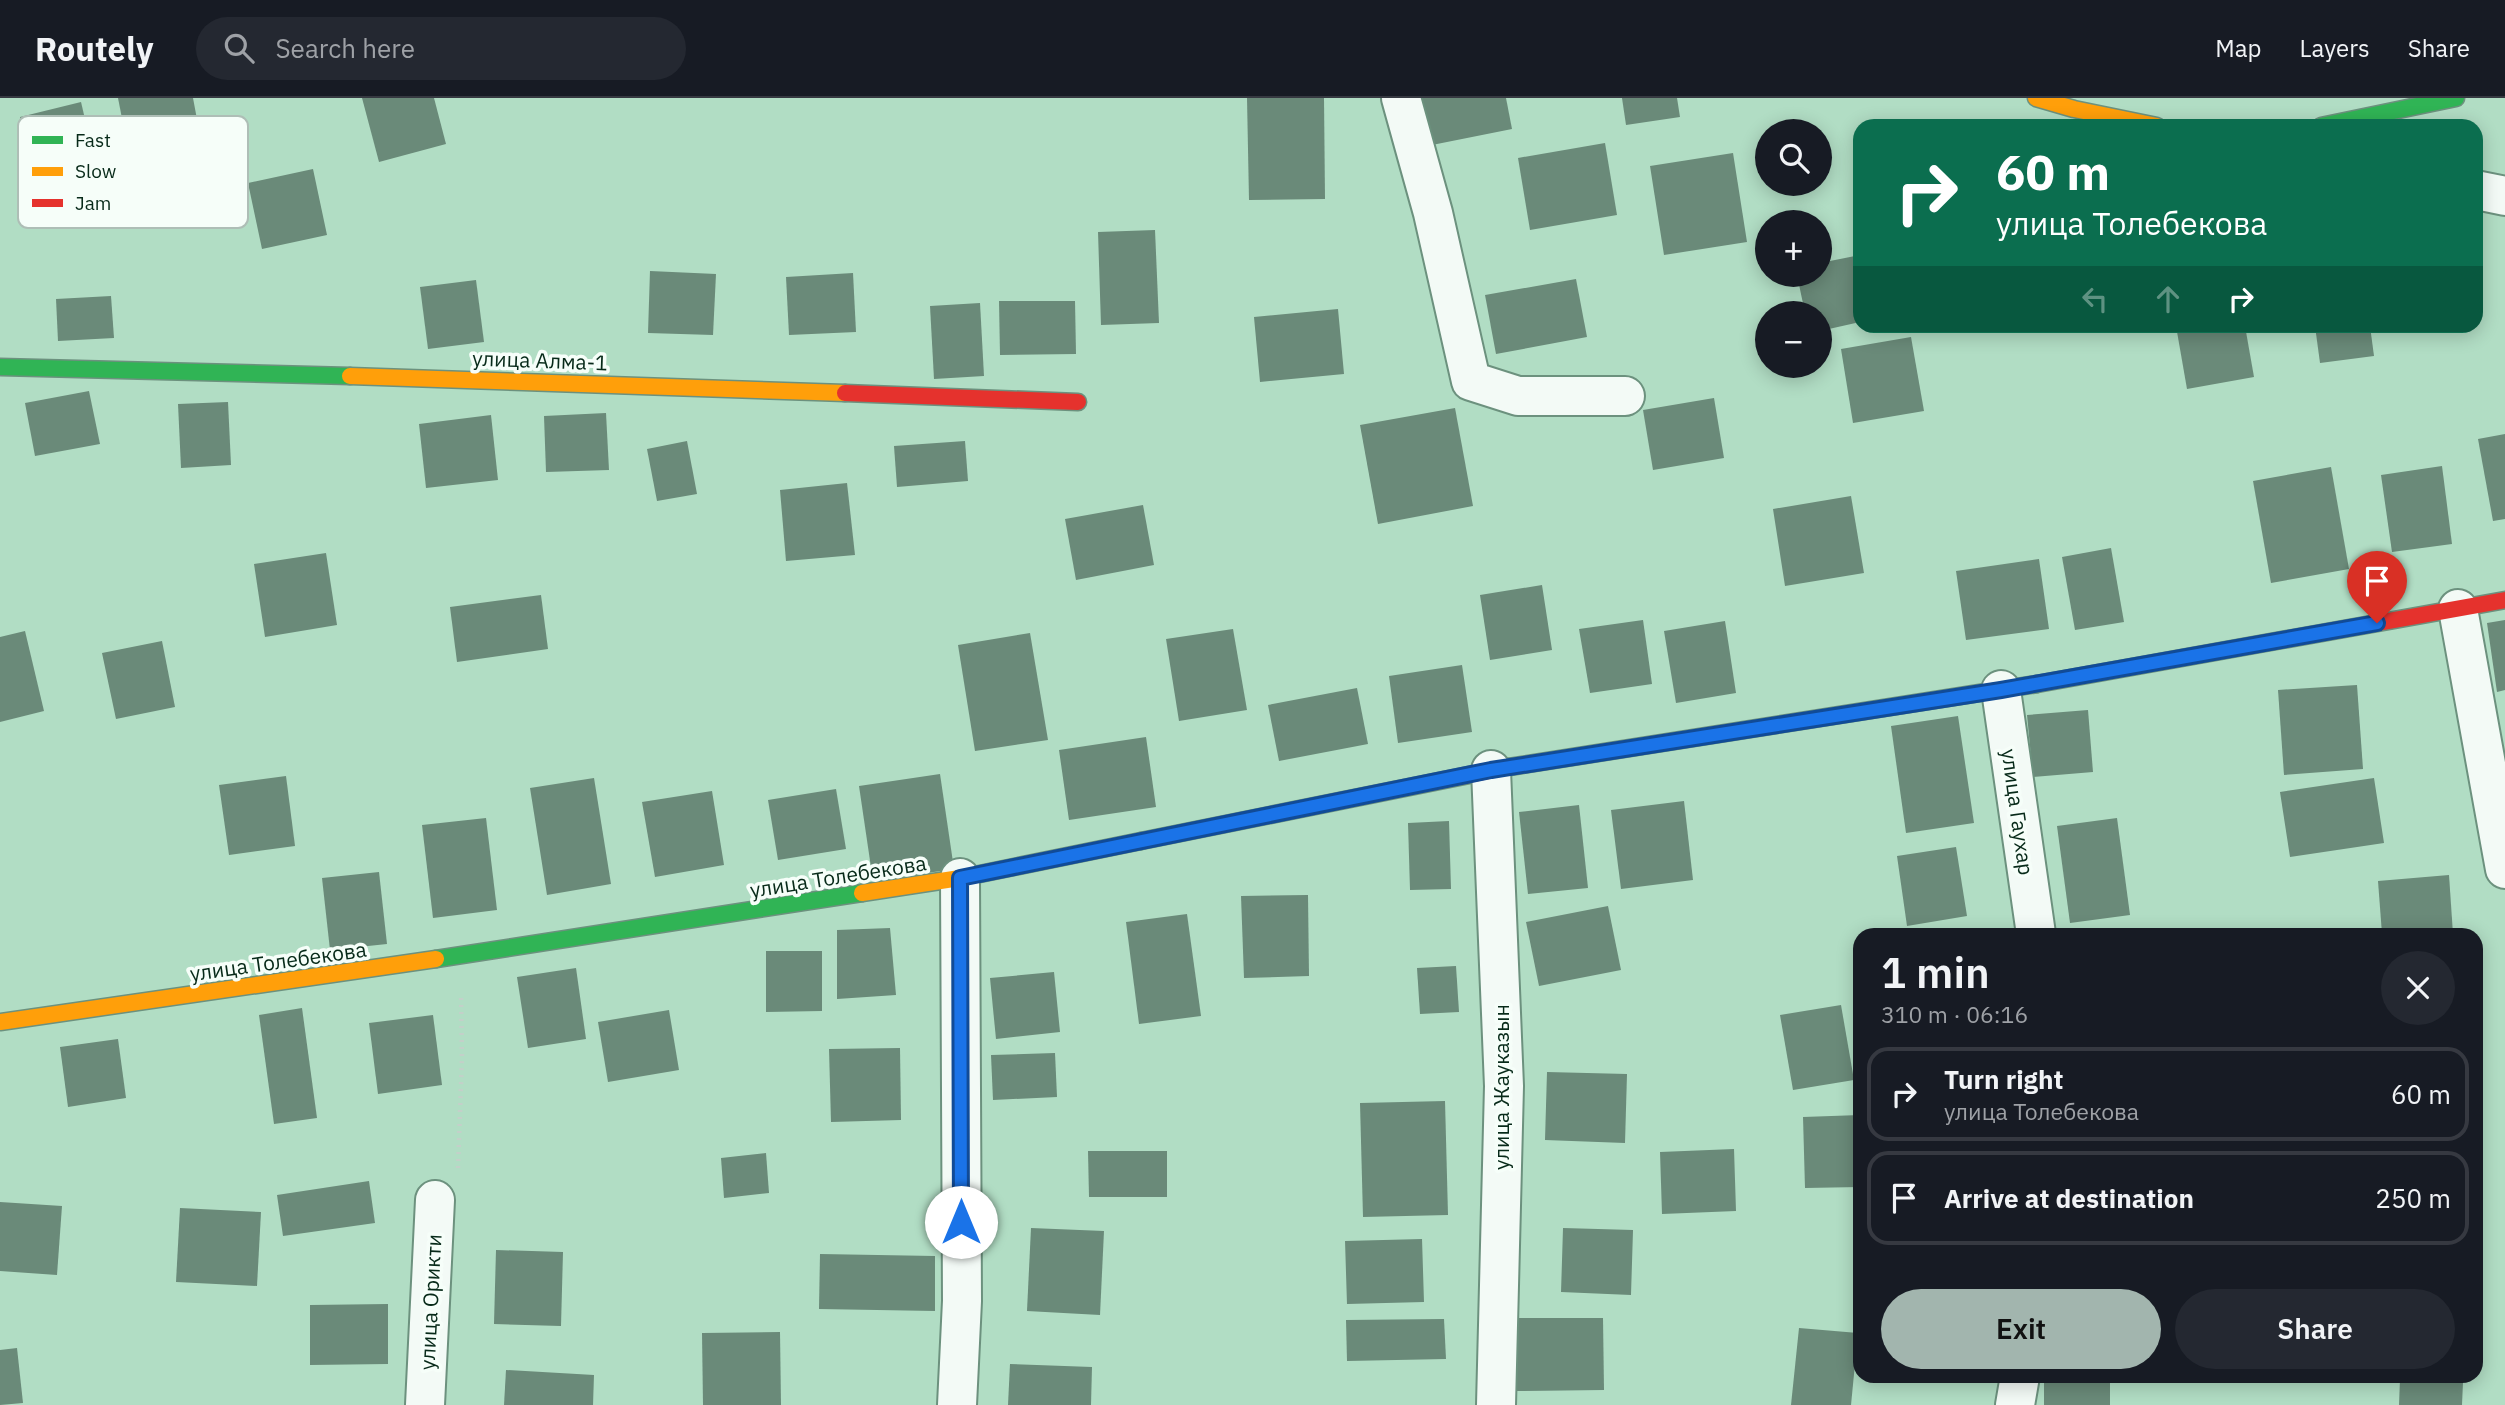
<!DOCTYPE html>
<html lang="en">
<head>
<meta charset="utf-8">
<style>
	:root { --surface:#171b24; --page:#242831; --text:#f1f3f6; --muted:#9ea1a6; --line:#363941; --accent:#a2b5ae }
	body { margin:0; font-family:"IBM Plex Sans",sans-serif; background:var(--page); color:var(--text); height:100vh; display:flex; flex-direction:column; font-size:26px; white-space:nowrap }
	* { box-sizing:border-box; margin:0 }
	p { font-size:23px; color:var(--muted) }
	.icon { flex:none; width:38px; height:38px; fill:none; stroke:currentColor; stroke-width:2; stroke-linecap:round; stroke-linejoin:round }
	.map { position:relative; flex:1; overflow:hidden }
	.sheet { position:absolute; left:1853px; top:830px; width:630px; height:455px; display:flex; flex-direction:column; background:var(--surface); border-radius:21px; box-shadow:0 4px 18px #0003 }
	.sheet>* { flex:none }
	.top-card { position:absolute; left:1853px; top:21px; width:630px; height:214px; border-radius:21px; box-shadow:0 4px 18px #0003; background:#0b6e4f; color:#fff; overflow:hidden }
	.tools { position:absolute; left:1755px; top:21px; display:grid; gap:14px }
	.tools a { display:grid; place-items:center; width:77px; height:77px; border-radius:50%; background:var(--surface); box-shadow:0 4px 18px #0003; font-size:35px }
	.pin { position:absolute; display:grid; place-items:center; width:60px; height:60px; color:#fff; margin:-72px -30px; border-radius:50% 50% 50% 0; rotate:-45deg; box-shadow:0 0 7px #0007 }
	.pin .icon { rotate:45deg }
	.me { position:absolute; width:77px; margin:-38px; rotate:0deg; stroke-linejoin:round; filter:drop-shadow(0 0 5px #0008) }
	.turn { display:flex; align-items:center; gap:24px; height:147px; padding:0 28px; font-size:32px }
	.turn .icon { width:91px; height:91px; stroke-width:2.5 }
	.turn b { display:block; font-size:49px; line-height:60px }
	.lanes { display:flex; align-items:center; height:66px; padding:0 28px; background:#0003; justify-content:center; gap:35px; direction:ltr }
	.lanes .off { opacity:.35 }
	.round { display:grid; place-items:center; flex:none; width:74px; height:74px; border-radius:37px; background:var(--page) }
	.head { display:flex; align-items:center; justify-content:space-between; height:119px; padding:0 28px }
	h1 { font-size:42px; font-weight:600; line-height:52px }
	.cta { display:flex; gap:14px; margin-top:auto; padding:14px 28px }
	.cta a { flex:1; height:80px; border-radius:42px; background:var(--accent); color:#111; font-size:28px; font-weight:600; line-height:80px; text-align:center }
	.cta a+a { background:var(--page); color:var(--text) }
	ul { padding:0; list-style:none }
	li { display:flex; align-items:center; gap:21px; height:94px; margin:0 14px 10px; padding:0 14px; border:4px solid var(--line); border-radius:21px }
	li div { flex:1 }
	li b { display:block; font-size:26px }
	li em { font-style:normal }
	header { display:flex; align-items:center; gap:42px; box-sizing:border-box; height:98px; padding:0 35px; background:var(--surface); border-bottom:2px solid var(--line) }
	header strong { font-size:33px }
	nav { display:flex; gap:38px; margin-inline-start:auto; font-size:24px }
	.search { width:490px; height:63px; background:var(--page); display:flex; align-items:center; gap:18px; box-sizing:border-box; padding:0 24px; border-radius:38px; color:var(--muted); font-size:26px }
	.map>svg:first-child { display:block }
	.building { fill:#6a8a79 }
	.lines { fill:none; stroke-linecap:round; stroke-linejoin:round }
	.street-casing { stroke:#6c917e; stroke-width:42 }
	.fast-casing { stroke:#6c917e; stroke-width:19 }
	.slow-casing { stroke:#6c917e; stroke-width:19 }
	.jam-casing { stroke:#6c917e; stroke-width:19 }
	.path { stroke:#c3d0c9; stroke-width:4.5; stroke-dasharray:2 5; stroke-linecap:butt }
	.street { stroke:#f3faf6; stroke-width:38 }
	.fast { stroke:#30b455; stroke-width:16 }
	.slow { stroke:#ff9f0a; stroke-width:16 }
	.jam { stroke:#e5322d; stroke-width:16 }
	.route-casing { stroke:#114b97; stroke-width:18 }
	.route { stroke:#1a73e8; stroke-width:12 }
	.labels { text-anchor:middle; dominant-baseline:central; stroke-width:7; stroke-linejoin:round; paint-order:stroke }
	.street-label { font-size:21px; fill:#072a19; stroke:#f6fef9 }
	.key { fill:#f6fef9; stroke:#aebeb6; stroke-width:2 }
	.key-label { font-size:19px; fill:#072a19 }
</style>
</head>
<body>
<header>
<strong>Routely</strong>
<div class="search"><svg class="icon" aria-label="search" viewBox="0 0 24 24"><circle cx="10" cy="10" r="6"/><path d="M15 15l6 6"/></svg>Search here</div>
<nav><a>Map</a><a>Layers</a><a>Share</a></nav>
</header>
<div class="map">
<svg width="2505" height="1307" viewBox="0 0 2505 1307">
	<rect width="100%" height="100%" fill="#b1ddc4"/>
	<g class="building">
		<path d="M118 0H193L200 37 128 51Z"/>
		<path d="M362 0H434L446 46 379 64Z"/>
		<path d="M1247 0H1324L1325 101 1249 102Z"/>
		<path d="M1418 0H1506L1512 31 1427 48Z"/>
		<path d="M1622 0H1677L1680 19 1626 27Z"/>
		<path d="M81 4 97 72 36 86 20 19Z"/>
		<path d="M1605 45 1617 117 1530 132 1518 60Z"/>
		<path d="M1733 55 1747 144 1664 157 1650 68Z"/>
		<path d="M313 71 327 137 262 151 248 85Z"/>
		<path d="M1155 132 1159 225 1101 227 1098 134Z"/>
		<path d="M1860 157V224L1820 233V215H1805L1797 177H1820V165Z"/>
		<path d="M650 173 716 176 713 237 648 235Z"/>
		<path d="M853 175 856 234 789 237 786 179Z"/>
		<path d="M1576 181 1587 239 1496 256 1485 197Z"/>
		<path d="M476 182 484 244 428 251 420 189Z"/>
		<path d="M111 198 114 240 58 243 56 201Z"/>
		<path d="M999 203H1075L1076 256 1000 257Z"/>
		<path d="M980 205 984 278 934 281 930 208Z"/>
		<path d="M1338 211 1344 276 1260 284 1254 219Z"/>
		<path d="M2176 228H2245L2254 279 2187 291Z"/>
		<path d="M2315 228H2370L2374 258 2320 265Z"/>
		<path d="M1911 239 1924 313 1853 325 1841 251Z"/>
		<path d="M89 293 100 346 35 358 25 305Z"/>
		<path d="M1714 300 1724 360 1653 372 1643 312Z"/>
		<path d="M228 304 231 367 181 370 178 306Z"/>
		<path d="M1455 310 1473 408 1378 426 1360 327Z"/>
		<path d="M606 315 609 372 546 374 544 318Z"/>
		<path d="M491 317 498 382 426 390 419 326Z"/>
		<path d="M2505 336V421L2493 423 2478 341Z"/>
		<path d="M687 343 697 396 657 403 647 351Z"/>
		<path d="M965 343 968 383 897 389 894 348Z"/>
		<path d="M2442 368 2452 446 2392 454 2381 377Z"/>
		<path d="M2331 369 2349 471 2271 485 2253 383Z"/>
		<path d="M847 385 855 457 786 463 780 392Z"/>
		<path d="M1851 398 1864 475 1785 488 1773 411Z"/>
		<path d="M1143 407 1154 467 1076 482 1065 421Z"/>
		<path d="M2111 450 2124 524 2075 532 2062 459Z"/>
		<path d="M326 455 337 527 265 539 254 466Z"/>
		<path d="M2039 461 2049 531 1966 542 1956 473Z"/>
		<path d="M1542 487 1552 552 1490 562 1480 497Z"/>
		<path d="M541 497 548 551 457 564 450 509Z"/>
		<path d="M1643 522 1652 586 1590 595 1579 531Z"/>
		<path d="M2505 522V592L2497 594 2487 525Z"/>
		<path d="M1725 523 1736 595 1676 605 1664 533Z"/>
		<path d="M1233 531 1247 612 1179 623 1166 541Z"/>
		<path d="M25 533 44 613 0 624V539Z"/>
		<path d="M1030 535 1048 642 975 653 958 547Z"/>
		<path d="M162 543 175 609 116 621 102 555Z"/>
		<path d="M1462 567 1472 634 1398 645 1389 578Z"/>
		<path d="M2357 587 2363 671 2284 677 2278 592Z"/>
		<path d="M1357 590 1368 646 1279 663 1268 607Z"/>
		<path d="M2088 612 2093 674 2033 679 2027 617Z"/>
		<path d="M1958 618 1974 725 1906 735 1891 628Z"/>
		<path d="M1146 639 1156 709 1069 722 1059 652Z"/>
		<path d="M940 676 954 771 873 783 859 688Z"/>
		<path d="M286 678 295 748 229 757 219 687Z"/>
		<path d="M594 680 611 786 547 797 530 690Z"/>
		<path d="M2374 680 2384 745 2290 759 2280 694Z"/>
		<path d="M836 691 846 751 778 762 768 702Z"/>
		<path d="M712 693 724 767 655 779 642 704Z"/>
		<path d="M1684 703 1693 782 1621 791 1611 712Z"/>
		<path d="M1579 707 1588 790 1528 796 1519 714Z"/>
		<path d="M486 720 497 812 433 820 422 727Z"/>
		<path d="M2117 720 2130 817 2070 825 2057 728Z"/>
		<path d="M1449 723 1451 791 1410 792 1408 725Z"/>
		<path d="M1956 749 1967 818 1907 828 1897 758Z"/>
		<path d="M379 774 387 846 330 852 322 780Z"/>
		<path d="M2449 777 2453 836H2382L2378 783Z"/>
		<path d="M1308 797 1309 878 1244 880 1241 798Z"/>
		<path d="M1608 808 1621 872 1539 888 1526 824Z"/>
		<path d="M1187 816 1201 918 1139 926 1126 824Z"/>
		<path d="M890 830 896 897 837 901V832Z"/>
		<path d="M766 853H822V913L766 914Z"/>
		<path d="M1456 868 1459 914 1420 916 1417 870Z"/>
		<path d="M576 870 586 941 528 950 517 879Z"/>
		<path d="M1054 874 1060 934 996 941 990 880Z"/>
		<path d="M1841 907 1854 982 1793 992 1780 917Z"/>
		<path d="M302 910 317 1020 274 1026 259 917Z"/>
		<path d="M669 912 679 972 608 984 598 924Z"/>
		<path d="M433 917 442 987 378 996 369 925Z"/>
		<path d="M118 941 126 1000 68 1009 60 949Z"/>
		<path d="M900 950 901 1022 831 1024 829 951Z"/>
		<path d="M1055 955 1057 999 993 1002 991 957Z"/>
		<path d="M1547 974 1627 976 1625 1045 1545 1042Z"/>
		<path d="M1445 1003 1448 1117 1363 1119 1360 1005Z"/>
		<path d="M1860 1017V1089L1805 1090 1803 1019Z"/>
		<path d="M1734 1051 1736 1113 1662 1116 1660 1054Z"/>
		<path d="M1088 1053H1167V1099H1089Z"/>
		<path d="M766 1055 769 1095 724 1100 721 1060Z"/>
		<path d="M369 1083 375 1125 283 1138 277 1097Z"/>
		<path d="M0 1104 62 1108 57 1177 0 1173Z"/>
		<path d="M180 1110 261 1114 257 1188 176 1184Z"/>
		<path d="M1031 1130 1104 1133 1100 1217 1027 1213Z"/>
		<path d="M1563 1130 1633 1132 1631 1197 1561 1194Z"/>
		<path d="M1422 1141 1424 1204 1347 1206 1345 1143Z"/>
		<path d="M496 1152 563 1154 561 1228 494 1226Z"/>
		<path d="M820 1156 935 1158V1213L819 1211Z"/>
		<path d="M388 1206V1266L310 1267V1207Z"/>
		<path d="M1517 1220H1603L1604 1292 1517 1293Z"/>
		<path d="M1444 1221 1446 1261 1347 1263 1346 1222Z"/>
		<path d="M1799 1230 1858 1235 1851 1307H1791Z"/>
		<path d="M780 1234 781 1307H703L702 1235Z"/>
		<path d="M17 1250 23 1305 0 1307V1252Z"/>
		<path d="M1010 1266 1092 1269 1091 1307H1008Z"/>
		<path d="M506 1272 594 1277 593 1307H504Z"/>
		<path d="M2400 1281 2463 1284 2462 1307H2399Z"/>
		<path d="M2044 1283 2110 1284V1307H2044Z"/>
	</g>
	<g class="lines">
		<defs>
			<g id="street">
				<path d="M1401 0 1433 115 1471 283 1518 298H1625"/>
				<path d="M2476 92 2505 98"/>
				<path d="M2458 511 2505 771"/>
				<path d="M2001 592 2036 836"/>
				<path d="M1491 672 1504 988 1496 1307"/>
				<path d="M425 1307 435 1102"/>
				<path d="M957 1307 962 1203 960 780"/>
				<path d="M2015 1307 2020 1278"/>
			</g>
			<g id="fast">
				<path d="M2321 28 2456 0"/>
				<path d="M0 269 350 278"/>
				<path d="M1509 669 2037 586"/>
				<path d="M436 861 862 795"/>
			</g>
			<g id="slow">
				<path d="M2036 0 2074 11 2157 28"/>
				<path d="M350 278 845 295"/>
				<path d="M862 795 960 780 1141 743"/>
				<path d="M0 924 436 861"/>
			</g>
			<g id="jam">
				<path d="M845 295 1078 304"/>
				<path d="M2037 586 2505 502"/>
				<path d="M1141 743 1509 669"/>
			</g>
		</defs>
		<use href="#street" class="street-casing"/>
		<use href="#fast" class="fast-casing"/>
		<use href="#slow" class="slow-casing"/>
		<use href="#jam" class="jam-casing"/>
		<path class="path" d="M458 1070 462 960 461 897"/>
		<use href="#street" class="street"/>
		<use href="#fast" class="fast"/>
		<use href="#slow" class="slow"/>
		<use href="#jam" class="jam"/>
	</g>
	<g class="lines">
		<defs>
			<path id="route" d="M961 1124 960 780 1491 672 2001 592 2377 525"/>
		</defs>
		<use href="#route" class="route-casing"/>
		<use href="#route" class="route"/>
	</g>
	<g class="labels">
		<g class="street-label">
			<text transform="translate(540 262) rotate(2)">улица Алма-1</text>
			<text transform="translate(2018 714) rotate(82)">улица Гаухар</text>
			<text transform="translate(838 778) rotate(-9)">улица Толебекова</text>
			<text transform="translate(278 863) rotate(-8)">улица Толебекова</text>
			<text transform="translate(1501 989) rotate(-90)">улица Жауказын</text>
			<text transform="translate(430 1204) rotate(-87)">улица Орикти</text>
		</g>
	</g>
	<rect x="18" y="18" width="230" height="112" rx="10" class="key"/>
	<rect x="32" y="38" width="31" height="8" fill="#30b455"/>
	<rect x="32" y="69" width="31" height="9" fill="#ff9f0a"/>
	<rect x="32" y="101" width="31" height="8" fill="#e5322d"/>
	<g class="key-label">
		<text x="75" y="49">Fast</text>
		<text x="75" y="80">Slow</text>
		<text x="75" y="112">Jam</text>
	</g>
</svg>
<div class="tools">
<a><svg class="icon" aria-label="search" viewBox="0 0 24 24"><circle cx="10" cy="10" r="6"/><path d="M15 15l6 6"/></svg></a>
<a>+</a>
<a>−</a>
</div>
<div class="pin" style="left:2377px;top:525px;background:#d93025"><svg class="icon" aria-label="arrive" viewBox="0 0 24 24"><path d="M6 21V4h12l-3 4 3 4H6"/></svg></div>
<svg class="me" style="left:961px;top:1124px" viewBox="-20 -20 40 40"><circle r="19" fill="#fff"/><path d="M0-13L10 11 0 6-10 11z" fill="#1a73e8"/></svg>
<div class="top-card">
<div class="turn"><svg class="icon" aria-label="right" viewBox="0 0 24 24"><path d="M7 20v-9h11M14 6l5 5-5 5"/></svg><div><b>60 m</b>улица Толебекова</div></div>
<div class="lanes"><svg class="icon off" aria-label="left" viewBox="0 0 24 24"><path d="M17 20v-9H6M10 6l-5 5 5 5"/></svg><svg class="icon off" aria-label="ahead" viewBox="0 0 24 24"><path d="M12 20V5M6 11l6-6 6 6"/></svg><svg class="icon" aria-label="right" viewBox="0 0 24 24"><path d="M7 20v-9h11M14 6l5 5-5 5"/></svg></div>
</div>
<section class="sheet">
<div class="head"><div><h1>1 min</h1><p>310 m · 06:16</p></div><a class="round"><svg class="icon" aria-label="close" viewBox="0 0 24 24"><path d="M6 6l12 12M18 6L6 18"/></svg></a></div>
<ul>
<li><svg class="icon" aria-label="right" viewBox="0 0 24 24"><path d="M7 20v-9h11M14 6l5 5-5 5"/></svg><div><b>Turn right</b><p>улица Толебекова</p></div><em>60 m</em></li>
<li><svg class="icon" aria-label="arrive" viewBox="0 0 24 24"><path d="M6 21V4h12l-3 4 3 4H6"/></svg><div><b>Arrive at destination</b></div><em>250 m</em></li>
</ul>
<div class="cta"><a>Exit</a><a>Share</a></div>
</section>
</div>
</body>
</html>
